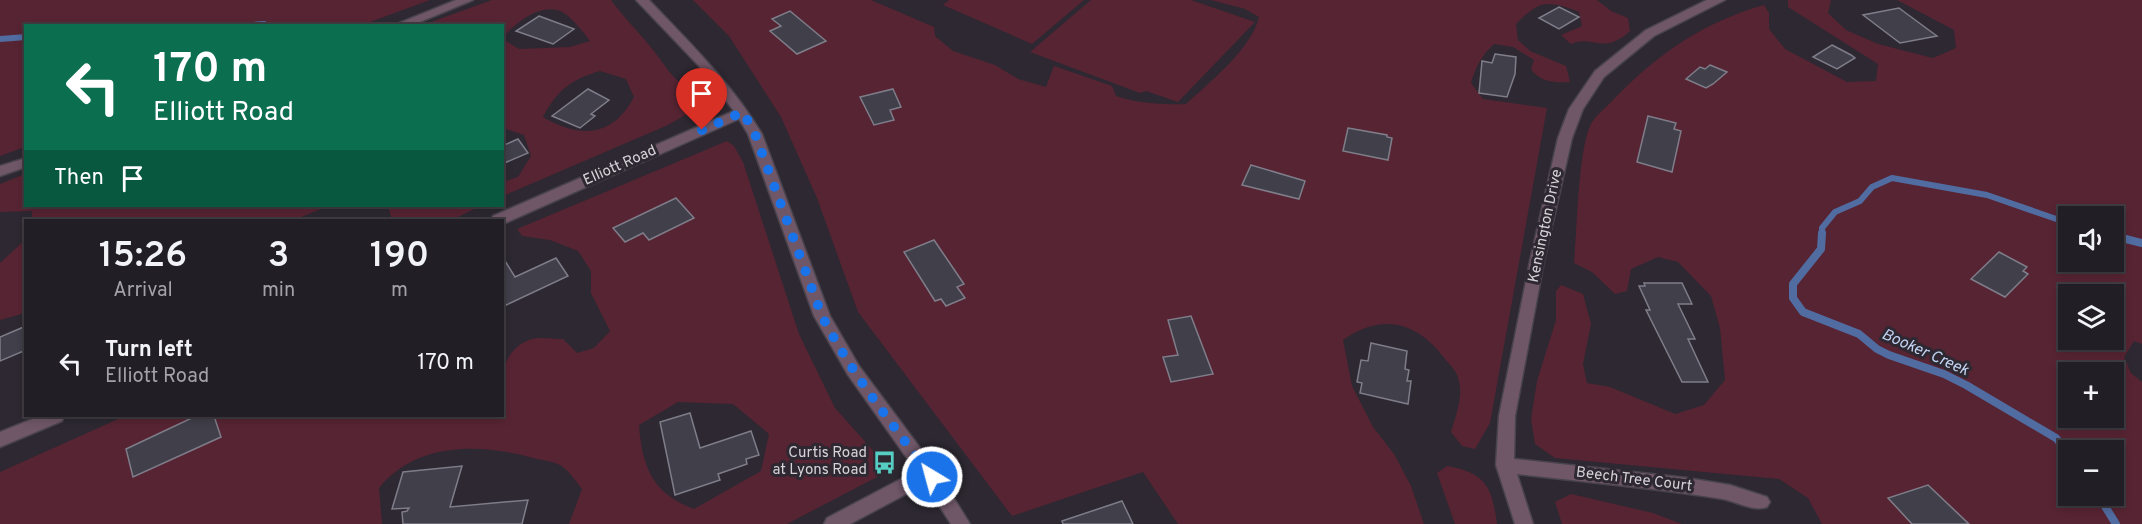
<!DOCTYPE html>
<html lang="en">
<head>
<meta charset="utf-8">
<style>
	:root { --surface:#221e25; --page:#2e2b32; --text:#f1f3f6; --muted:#a2a2a7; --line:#3f3c42 }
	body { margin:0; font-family:Overpass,sans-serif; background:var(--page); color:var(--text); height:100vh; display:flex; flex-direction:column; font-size:22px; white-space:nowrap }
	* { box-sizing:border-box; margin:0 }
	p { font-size:20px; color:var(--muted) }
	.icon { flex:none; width:33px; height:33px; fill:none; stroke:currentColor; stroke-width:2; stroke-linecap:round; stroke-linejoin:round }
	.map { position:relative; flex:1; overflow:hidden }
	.panel { position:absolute; left:24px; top:219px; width:480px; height:198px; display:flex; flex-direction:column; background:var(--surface); border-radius:0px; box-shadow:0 3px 9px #0003,0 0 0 2px var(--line) }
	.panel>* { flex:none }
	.top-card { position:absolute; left:24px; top:24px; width:480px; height:183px; border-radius:0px; box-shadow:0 3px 9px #0003,0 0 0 2px var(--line); background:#0b6e4f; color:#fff; overflow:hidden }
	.tools { position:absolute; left:2058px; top:206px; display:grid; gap:12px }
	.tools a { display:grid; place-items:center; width:66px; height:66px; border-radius:0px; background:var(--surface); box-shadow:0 3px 9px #0003,0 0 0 2px var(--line); font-size:30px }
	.pin { position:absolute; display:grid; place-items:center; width:51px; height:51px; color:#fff; margin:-62px -26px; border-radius:50% 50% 50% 0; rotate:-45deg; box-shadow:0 0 6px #0007 }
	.pin .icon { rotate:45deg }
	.me { position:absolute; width:66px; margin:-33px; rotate:323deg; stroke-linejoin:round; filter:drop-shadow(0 0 4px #0008) }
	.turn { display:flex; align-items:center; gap:21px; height:126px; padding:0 30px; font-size:27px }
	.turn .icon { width:78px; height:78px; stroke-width:2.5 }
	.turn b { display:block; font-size:42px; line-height:51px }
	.then { display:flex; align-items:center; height:57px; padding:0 30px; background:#0003; gap:12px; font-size:22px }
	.eta { display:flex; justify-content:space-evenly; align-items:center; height:102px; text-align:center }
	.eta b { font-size:36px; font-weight:600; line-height:42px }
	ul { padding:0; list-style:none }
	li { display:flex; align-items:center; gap:18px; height:84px; padding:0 30px }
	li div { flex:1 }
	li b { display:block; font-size:22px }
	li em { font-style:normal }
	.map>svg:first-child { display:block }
	.green { fill:#572433; fill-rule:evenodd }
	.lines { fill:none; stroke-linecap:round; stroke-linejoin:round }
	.stream-far1 { stroke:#516ca1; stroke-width:6 }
	.stream { stroke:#516ca1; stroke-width:8 }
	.building { fill:#403f4a; stroke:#7e7d89; stroke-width:1.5 }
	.minor-casing { stroke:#48434c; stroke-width:3 }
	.minor { fill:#705768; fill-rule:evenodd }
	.route { stroke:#1a73e8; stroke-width:10; stroke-dasharray:0 18 }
	.labels { text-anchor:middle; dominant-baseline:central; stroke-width:6; stroke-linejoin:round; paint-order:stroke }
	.street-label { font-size:15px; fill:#d6d2d8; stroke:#2d2831 }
	.poi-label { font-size:15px; fill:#d6d2d8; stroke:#2d2831; text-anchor:end }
	.water-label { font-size:16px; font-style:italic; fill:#c2d3f3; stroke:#2d2831 }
</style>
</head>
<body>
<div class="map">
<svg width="2142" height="524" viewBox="0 0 2142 524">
	<rect width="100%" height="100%" fill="#2d2831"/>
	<g class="green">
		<path d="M0 0H430L362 25 26 26 25 147 0 156Z"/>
		<path d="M492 0H611C624 18 640 33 653 50 672 74 671 80 700 94L699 107 668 125 503 196V182L518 177 531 156 524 135 503 128V39L519 49 570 47 590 41C583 32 574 20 564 13 544 0 514 23 503 38L502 26 423 25ZM600 71 626 79 634 97C613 137 580 139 543 117 557 90 572 79 600 71Z"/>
		<path d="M693 0H871L934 27 935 36 953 51 995 65 1018 79 1046 87 1054 66 1112 86 1116 96C1135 103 1165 105 1186 104 1210 82 1252 48 1259 17L1245 9 1211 0H1597L1611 11 1628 18 1630 31C1603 56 1593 34 1571 44L1561 35 1582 26 1579 12C1547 0 1540 0 1516 24L1518 40 1530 51 1566 66 1570 82C1556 83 1539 82 1531 69L1534 60 1513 47 1494 44C1482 55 1476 66 1471 83L1483 99 1547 108 1490 423 1475 449 1462 446 1451 432C1456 415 1464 395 1458 378 1457 371 1449 364 1445 359 1418 322 1382 312 1343 340L1352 386 1373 427 1394 454 1411 486 1424 524H1178L1143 472 1012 516 858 312 817 198 781 117 729 36Z"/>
		<path d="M949 0H1084L1032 44 943 5Z"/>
		<path d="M1091 0H1191L1255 22 1178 102 1146 91 1140 93 1030 52Z"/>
		<path d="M1788 0H1831L1828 13 1846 30 1878 44 1933 58 1956 48 1954 30 1897 0H2142V344L2134 341 2124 357 2131 373 2142 382V524H1822L1808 498 1779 479 1555 458 1535 444 1531 419 1537 381 1556 320V291L1561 285 1583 294 1591 324 1583 364 1587 383 1610 387 1675 414 1704 405 1725 380 1720 328 1711 296 1678 262 1658 257 1631 269 1627 291 1615 294 1592 272 1574 263C1577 231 1578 153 1590 126 1594 116 1607 107 1614 99 1657 54 1704 22 1764 5L1769 13V29L1785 49 1847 82 1876 81 1878 64 1788 7ZM2068 216H2114V261H2068ZM2068 294H2114V339H2068ZM2068 372H2114V417H2068ZM2068 450H2114V495H2068Z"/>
		<path d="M727 141 734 146 743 162 799 334 835 408 877 455V477L787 524H569L582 489C576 482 568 469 560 465 552 461 541 460 533 458 480 443 416 442 379 488L382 524H0V472L125 416H502C503 386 496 354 529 340 538 336 553 339 563 339L577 353 594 348 610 331 591 293V271L578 251 550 240 522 236 517 229ZM678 402 733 404 769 434 761 471 694 509C653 494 642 467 639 425Z"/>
		<path d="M25 174 26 206H328L294 220H32V211L0 212V184Z"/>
		<path d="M388 206H480L452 220H392Z"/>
		<path d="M25 240V313L0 320V263Z"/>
		<path d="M1447 466C1486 473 1492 487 1497 524H1455L1437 473Z"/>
		<path d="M1571 494 1653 513 1682 524H1562L1555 502Z"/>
	</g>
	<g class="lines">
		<g class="stream-far1">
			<path d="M240 26 264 24"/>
			<path d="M0 39 26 37"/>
			<path d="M1822 234V228L1835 212 1860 201 1872 187 1892 178 1987 195 2068 223"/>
		</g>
		<g class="stream">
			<path d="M1822 233 1821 249 1793 284V298L1803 312 1859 334 1877 349 1889 355 1944 374 1966 385 2056 438 2068 452"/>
			<path d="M2114 236 2142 243"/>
			<path d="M2098 495 2116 524"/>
		</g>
	</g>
	<g class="building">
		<path d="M1559 7 1579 17 1559 29 1539 18Z"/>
		<path d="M1899 8 1926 28 1937 36 1900 43 1863 15Z"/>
		<path d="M790 11 826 41 797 54 770 31 781 26 772 19Z"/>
		<path d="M539 16 574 29 553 44 516 31Z"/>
		<path d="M1832 45 1851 55 1855 58 1837 69 1813 57Z"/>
		<path d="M1495 54 1516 57 1515 74 1507 97 1479 93 1482 61 1492 63Z"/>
		<path d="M1710 65 1727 72 1713 84 1706 88 1686 79 1700 67 1705 69Z"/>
		<path d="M588 89 609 100 591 114 595 116 580 128 552 116Z"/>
		<path d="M893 89 901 107 890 110 894 120 874 125 860 97Z"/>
		<path d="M1648 116 1676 123 1674 129 1681 131 1672 172 1637 162Z"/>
		<path d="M1348 128 1387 135V137L1392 138 1388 160 1343 151Z"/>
		<path d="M518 139 528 153 502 164V146Z"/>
		<path d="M1251 165 1305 181 1299 199 1242 185Z"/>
		<path d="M676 198 694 218 649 240 643 233 625 242 613 228Z"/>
		<path d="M934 240 964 284 957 287 965 298 946 306 941 299 935 301 904 252Z"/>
		<path d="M1999 252 2027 267 2023 271 2028 274 2005 297 1971 279Z"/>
		<path d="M502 256 515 277 556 258 568 276 502 307Z"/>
		<path d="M1644 283H1682L1692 304H1678L1695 339H1688L1708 382H1682L1646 310H1650L1639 286H1645Z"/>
		<path d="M1191 316 1213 374 1171 382 1163 357 1178 355 1168 320Z"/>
		<path d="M26 326V350L0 361V337Z"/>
		<path d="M1371 343 1407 351 1405 369 1409 370 1407 381H1411L1408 404 1360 393 1362 383 1357 382 1361 360 1368 361Z"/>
		<path d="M690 413 700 448 751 431 759 455 746 459 747 464 718 474 720 480 675 495 660 422Z"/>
		<path d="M196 416H214L221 437 133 477 126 449Z"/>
		<path d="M462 466 450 507 528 500 522 524H403L402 512 407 511 409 508 392 509 403 472Z"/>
		<path d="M1928 485 1969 524H1912L1888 498Z"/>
		<path d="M1122 501 1133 524H1063L1062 521Z"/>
	</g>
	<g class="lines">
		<defs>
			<g id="minor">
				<path d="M456 0H473L410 26H392Z"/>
				<path d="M636 0H649C690 43 732 84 762 134L830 316 859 366 935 468 970 524H951L925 484 850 524H824L827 518 916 471 848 375 814 316 748 134 739 119 503 224 502 220H491L493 216 734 111 699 66Z"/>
				<path d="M1707 0H1725L1654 36 1604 77 1583 109 1572 138 1544 261 1515 416 1514 459 1687 478 1730 485 1767 497 1770 502 1767 507C1754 512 1737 502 1723 499 1655 488 1585 482 1517 474L1533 524H1515L1496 465 1499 416 1530 261 1558 138 1569 109 1595 71 1646 30Z"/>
				<path d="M26 158V167L0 176V166Z"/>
				<path d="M40 416H64L62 421 0 447V432Z"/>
			</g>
		</defs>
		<use href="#minor" class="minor-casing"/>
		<use href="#minor" class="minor"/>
	</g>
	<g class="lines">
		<path class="route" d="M702 130 743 112 755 134 822 316C852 375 893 425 932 477"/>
	</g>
	<defs>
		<symbol id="bus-bare" viewBox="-9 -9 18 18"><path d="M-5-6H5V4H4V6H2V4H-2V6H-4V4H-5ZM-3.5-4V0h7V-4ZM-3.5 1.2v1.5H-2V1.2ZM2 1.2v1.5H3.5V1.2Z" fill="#56cec3" stroke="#2d2831" stroke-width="2.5" paint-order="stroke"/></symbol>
	</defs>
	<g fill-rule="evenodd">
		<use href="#bus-bare" x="868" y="446" width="33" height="33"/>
	</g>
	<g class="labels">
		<g class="street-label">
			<text transform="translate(620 166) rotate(-24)">Elliott Road</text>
			<text transform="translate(1546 226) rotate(-78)">Kensington Drive</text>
			<text transform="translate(1634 480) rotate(7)">Beech Tree Court</text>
		</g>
		<g class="poi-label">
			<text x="867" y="453">Curtis Road<tspan x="867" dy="17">at Lyons Road</tspan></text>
		</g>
		<g class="water-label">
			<text transform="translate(1925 353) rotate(24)">Booker Creek</text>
		</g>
	</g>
</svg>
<div class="tools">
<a><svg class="icon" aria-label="sound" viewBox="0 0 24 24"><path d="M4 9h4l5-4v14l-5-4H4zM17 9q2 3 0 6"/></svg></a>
<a><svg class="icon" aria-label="layers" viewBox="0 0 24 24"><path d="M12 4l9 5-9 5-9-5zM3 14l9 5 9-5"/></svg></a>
<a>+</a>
<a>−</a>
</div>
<div class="pin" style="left:702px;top:130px;background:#d93025"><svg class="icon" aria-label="arrive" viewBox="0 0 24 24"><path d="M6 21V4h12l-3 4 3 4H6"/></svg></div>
<svg class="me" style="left:932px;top:477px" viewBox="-20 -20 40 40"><circle r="17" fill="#1a73e8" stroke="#fff" stroke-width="3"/><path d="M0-11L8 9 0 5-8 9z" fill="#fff"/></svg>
<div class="top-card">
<div class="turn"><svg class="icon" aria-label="left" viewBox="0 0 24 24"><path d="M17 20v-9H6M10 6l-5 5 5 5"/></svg><div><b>170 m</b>Elliott Road</div></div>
<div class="then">Then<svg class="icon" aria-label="arrive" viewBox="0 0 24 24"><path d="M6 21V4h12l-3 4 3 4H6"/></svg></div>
</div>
<section class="panel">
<div class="eta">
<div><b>15:26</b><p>Arrival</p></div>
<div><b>3</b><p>min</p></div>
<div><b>190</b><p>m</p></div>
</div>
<ul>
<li><svg class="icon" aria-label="left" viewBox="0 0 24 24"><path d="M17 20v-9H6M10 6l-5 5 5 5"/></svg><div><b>Turn left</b><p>Elliott Road</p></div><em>170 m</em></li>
</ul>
</section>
</div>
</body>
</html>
